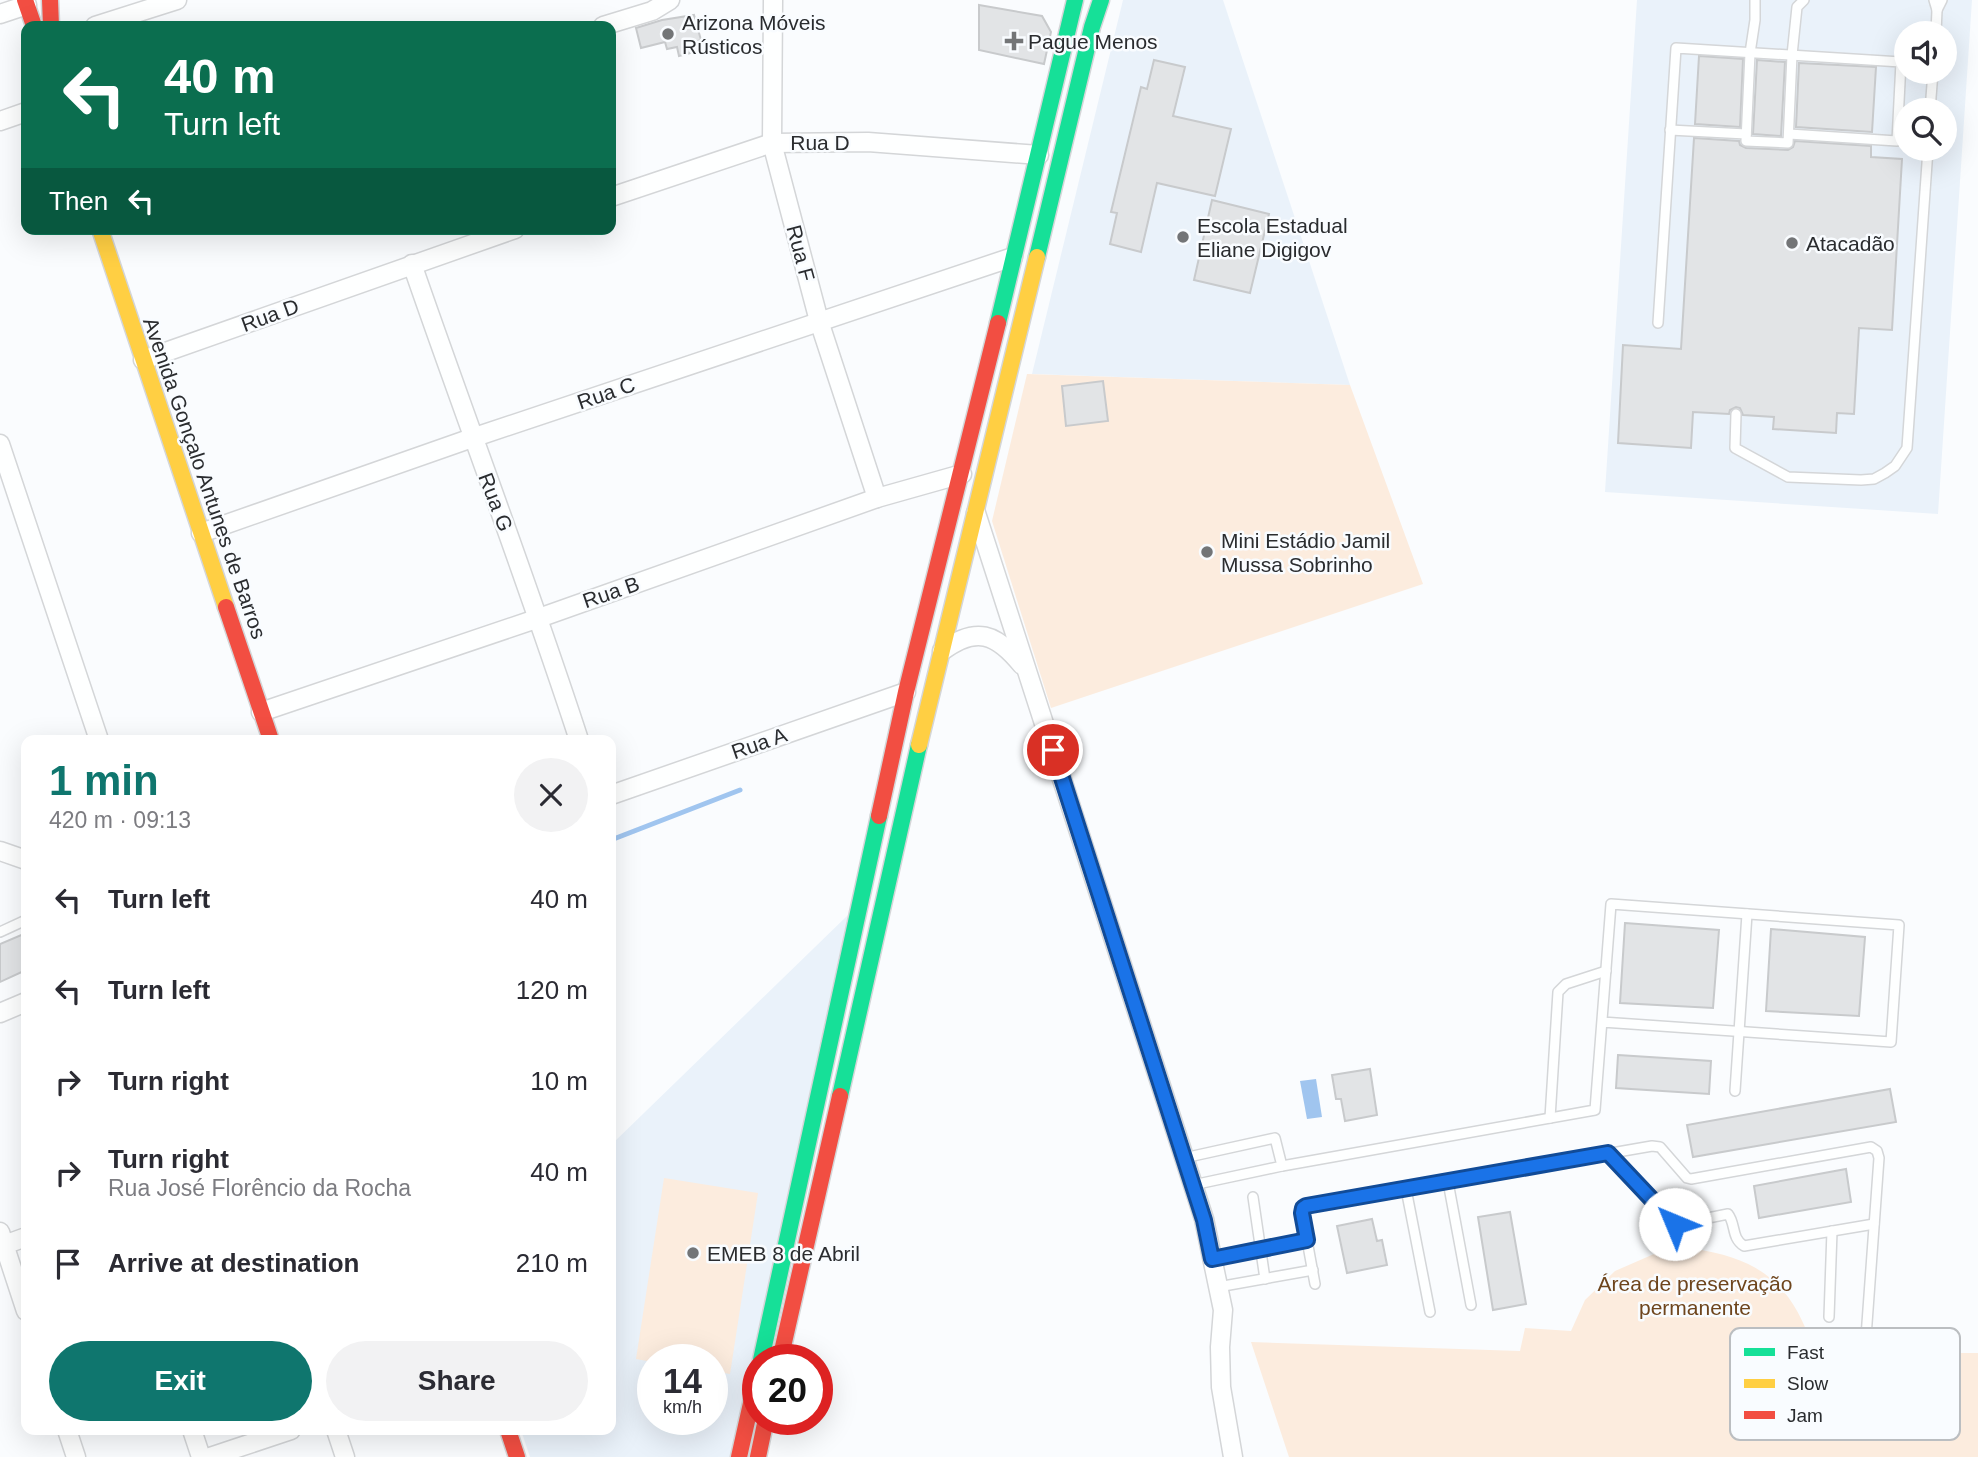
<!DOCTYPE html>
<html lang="en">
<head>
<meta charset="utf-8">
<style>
	:root { --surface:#fff; --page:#f2f2f3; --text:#2b2b33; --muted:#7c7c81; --accent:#0f766e }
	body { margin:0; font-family:Arial,sans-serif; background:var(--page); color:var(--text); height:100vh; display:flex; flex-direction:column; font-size:26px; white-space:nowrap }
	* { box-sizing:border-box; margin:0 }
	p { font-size:23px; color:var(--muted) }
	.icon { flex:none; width:38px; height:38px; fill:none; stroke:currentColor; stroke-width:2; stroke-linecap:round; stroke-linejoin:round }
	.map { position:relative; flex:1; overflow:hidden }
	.panel { position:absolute; left:21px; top:735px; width:595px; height:700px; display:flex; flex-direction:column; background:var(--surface); border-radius:14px; box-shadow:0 7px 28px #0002 }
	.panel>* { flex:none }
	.banner { position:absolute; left:21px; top:21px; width:595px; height:214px; border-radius:14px; box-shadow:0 7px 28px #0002; background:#0b6e4f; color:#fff; overflow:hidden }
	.tools { position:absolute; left:1894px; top:21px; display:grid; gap:14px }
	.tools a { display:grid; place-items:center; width:63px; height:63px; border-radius:50%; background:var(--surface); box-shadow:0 7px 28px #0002; font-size:35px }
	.speed { position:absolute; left:637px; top:1344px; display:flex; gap:14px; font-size:35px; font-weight:700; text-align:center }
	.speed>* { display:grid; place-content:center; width:91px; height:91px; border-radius:50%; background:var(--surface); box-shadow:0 7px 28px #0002; line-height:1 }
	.speed small { font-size:18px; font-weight:400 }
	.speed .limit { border:10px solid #d22; background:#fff; color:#111 }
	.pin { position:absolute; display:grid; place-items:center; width:60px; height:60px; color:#fff; margin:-30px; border:4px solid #fff; border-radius:50%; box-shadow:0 2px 7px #0007 }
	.me { position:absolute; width:77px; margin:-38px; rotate:315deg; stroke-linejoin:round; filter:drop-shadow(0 0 5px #0008) }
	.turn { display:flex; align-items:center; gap:24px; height:147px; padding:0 28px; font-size:32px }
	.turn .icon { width:91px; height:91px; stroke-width:2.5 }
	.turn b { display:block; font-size:49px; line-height:60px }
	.then { display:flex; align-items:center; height:66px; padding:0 28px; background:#0003; gap:14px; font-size:26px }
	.round { display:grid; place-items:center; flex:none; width:74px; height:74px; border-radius:37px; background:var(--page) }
	.head { display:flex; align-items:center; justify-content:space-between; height:119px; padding:0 28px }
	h1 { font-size:42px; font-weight:800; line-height:52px; color:var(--accent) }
	.primary-button { display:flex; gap:14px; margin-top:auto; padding:14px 28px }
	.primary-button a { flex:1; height:80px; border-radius:42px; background:var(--accent); color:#fff; font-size:28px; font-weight:800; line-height:80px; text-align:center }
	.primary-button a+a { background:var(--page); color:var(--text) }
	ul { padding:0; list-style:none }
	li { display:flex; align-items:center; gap:21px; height:91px; padding:0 28px }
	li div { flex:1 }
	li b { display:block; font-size:26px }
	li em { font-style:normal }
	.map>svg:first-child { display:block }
	.built { fill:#eaf2fa; fill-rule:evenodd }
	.green { fill:#fcecde }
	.water { fill:#a0c5ef }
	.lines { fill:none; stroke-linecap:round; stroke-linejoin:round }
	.stream { stroke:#a0c5ef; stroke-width:5 }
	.building { fill:#e2e4e6; stroke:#c8cacc; stroke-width:2 }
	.lane-casing { stroke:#d4d6d8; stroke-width:12 }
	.street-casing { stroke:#d4d6d8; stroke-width:21 }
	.fast-casing { stroke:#d4d6d8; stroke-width:19 }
	.slow-casing { stroke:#d4d6d8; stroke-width:19 }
	.jam-casing { stroke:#d4d6d8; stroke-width:19 }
	.lane { stroke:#feffff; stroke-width:9 }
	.street { stroke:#feffff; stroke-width:18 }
	.fast { stroke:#16e098; stroke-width:16 }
	.slow { stroke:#ffcf43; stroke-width:16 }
	.jam { stroke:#f24e42; stroke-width:16 }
	.route-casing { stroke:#114b97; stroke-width:18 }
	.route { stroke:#1a73e8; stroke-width:12 }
	.poi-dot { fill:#737577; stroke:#f9fcff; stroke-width:2.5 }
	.labels { text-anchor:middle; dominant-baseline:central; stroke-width:5; stroke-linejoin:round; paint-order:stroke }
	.poi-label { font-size:21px; fill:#2a2c2f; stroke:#f9fcff; text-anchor:start }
	.street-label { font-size:21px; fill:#2a2c2f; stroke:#f9fcff }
	.park-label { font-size:21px; fill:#6e451d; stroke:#f9fcff }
	.key { fill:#f9fcff; stroke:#bbbec1; stroke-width:2 }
	.key-label { font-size:19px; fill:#2a2c2f }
</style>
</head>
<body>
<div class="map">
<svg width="1978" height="1457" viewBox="0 0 1978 1457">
	<rect width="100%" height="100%" fill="#fafcfe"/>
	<g class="built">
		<path d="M1123 0H1223L1350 385 1032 374Z"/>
		<path d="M1637 0H1972L1938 514 1605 492ZM1906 33H1944V72H1906ZM1906 110H1944V149H1906Z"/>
		<path d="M848 915 731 1457H530L521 1430H611V1145ZM653 1360H712V1419H653Z"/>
	</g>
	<g class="green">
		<path d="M1027 374 1350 385 1423 584 1051 708 992 521Z"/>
		<path d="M664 1178 758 1193 730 1374 712 1371V1360H653V1362L636 1359Z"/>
		<path d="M1695 1249C1761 1259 1792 1285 1813 1348L1870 1372 1917 1376 1942 1353H1978V1457H1289L1251 1342 1520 1351 1525 1328 1571 1331 1585 1300 1615 1271 1654 1254Z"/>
	</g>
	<path class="water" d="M1316 1079 1322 1117 1307 1119 1300 1081Z"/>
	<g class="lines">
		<path class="stream" d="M611 840 740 790"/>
	</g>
	<g class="building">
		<path d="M979 5 1042 16 1051 32 1044 64 979 50Z"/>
		<path d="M694 15 701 40 695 42 698 51 679 56 677 47 667 49 665 42 641 48 636 28 662 20Z"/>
		<path d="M1699 56 1743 59 1740 127 1695 124Z"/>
		<path d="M1154 60 1185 67 1173 116 1231 129 1215 196 1157 183 1141 252 1110 244 1117 213 1111 212 1141 87 1147 89Z"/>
		<path d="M1757 60 1785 62 1781 136 1753 134Z"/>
		<path d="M1799 63 1876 67 1872 132 1796 127Z"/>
		<path d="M1694 138 1739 141 1740 145 1746 148 1788 150 1793 147 1795 141 1871 146V157L1902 159 1892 330 1859 328 1854 414 1837 413 1836 433 1773 429 1774 417 1743 415 1740 408 1736 407 1730 410 1729 414 1693 412 1691 448 1618 443 1623 345 1681 349Z"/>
		<path d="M1212 200 1269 214 1250 293 1194 280Z"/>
		<path d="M1103 381 1108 421 1066 426 1062 386Z"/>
		<path d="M1625 923 1719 930 1713 1008 1620 1003Z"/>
		<path d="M1771 929 1865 937 1859 1016 1766 1011Z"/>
		<path d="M26 933V970L0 982V944Z"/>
		<path d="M1618 1055 1711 1061 1709 1094 1616 1088Z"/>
		<path d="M1370 1069 1377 1115 1345 1121 1341 1099H1336L1332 1075Z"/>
		<path d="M1890 1089 1896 1122 1693 1157 1687 1125Z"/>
		<path d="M1846 1169 1851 1202 1759 1218 1754 1186Z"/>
		<path d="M1510 1212 1526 1304 1493 1310 1478 1217Z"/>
		<path d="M1372 1219 1377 1241 1382 1240 1387 1265 1347 1273 1337 1226Z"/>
	</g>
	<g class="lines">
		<defs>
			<g id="lane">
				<path d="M1755 0V20L1750 53 1746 141 1788 143 1792 55 1797 7 1804 0"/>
				<path d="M1934 0 1937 10 1942 0"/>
				<path d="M1936 33 1937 10"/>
				<path d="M1930 110 1933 72"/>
				<path d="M1670 130 1746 134"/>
				<path d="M1658 323 1676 48 1901 62 1897 141 1789 134"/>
				<path d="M1736 414 1735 448 1788 477 1861 480 1874 479 1885 473 1895 466 1907 448 1928 149"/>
				<path d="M0 932 26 920"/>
				<path d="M1735 1091 1747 914"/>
				<path d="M1550 1118 1558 992 1566 984 1606 971"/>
				<path d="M1608 1153 1672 1223 1678 1224 1728 1214C1736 1224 1731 1238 1744 1246L1874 1224"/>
				<path d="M1184 1158 1275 1138 1282 1166 1193 1185"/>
				<path d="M1282 1166 1595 1110 1611 904 1899 925 1891 1042 1602 1022"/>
				<path d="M1448 1182 1471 1305"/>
				<path d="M1406 1189 1430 1312"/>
				<path d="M1253 1197 1265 1279"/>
				<path d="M1212 1259 1307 1240"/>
				<path d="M1315 1284 1302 1213 1303 1208 1306 1206 1652 1146 1660 1147 1687 1178 1691 1179 1871 1147 1877 1151 1879 1158 1866 1337"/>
				<path d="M1218 1287 1313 1270"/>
				<path d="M1829 1317 1832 1231"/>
			</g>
			<g id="street">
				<path d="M773 0 772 143 819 321 877 498"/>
				<path d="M0 14 27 5"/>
				<path d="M95 26 177 0"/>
				<path d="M603 26 652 11 670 0"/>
				<path d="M0 121 26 112"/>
				<path d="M611 197 772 143 868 142 1039 155"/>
				<path d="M412 264C467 423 527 580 579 740"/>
				<path d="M143 360 515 229"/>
				<path d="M0 444 99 740"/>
				<path d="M976 513 1204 1219 1223 1310 1220 1347 1221 1387 1233 1457"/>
				<path d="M201 533 472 438 1013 257"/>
				<path d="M942 651C976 626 996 633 1022 665"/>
				<path d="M261 712 539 618 877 498 962 474"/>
				<path d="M611 795 906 692"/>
				<path d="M0 851 26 860"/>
				<path d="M0 1013 26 1002"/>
				<path d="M0 1232 26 1311"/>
				<path d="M4 1245 26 1237"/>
				<path d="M67 1430 76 1457"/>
				<path d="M192 1430 201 1457"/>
				<path d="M336 1430 345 1457"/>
				<path d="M210 1457 291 1430"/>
			</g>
			<g id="fast">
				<path d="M1037 257 1092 27 1101 0"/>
				<path d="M998 323 1075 0"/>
				<path d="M840 1096 919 745"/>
				<path d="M761 1360 879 816"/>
			</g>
			<g id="slow">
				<path d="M100 229 226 607"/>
				<path d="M919 745 1037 257"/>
			</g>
			<g id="jam">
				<path d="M25 0 34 26"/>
				<path d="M50 0 51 26"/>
				<path d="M226 607 271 740"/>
				<path d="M879 816 906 692 998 323"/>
				<path d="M780 1360 840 1096"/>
				<path d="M508 1430 517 1457"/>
				<path d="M739 1457 758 1372"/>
				<path d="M758 1457 766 1419"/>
			</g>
		</defs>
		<use href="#lane" class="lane-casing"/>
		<use href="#street" class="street-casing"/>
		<use href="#fast" class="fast-casing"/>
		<use href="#slow" class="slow-casing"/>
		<use href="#jam" class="jam-casing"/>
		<use href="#lane" class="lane"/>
		<use href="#street" class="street"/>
		<use href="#fast" class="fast"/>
		<use href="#slow" class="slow"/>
		<use href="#jam" class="jam"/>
	</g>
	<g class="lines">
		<defs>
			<path id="route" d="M1053 750 1204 1220 1212 1259 1307 1240 1302 1213 1303 1208 1306 1206 1608 1153 1675 1224"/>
		</defs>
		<use href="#route" class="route-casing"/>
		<use href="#route" class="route"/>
	</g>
	<g class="poi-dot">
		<circle cx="668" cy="34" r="7"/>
		<path d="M1010.5 30.5h7v7h7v7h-7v7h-7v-7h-7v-7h7z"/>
		<circle cx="1183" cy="237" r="7"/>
		<circle cx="1792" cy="243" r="7"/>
		<circle cx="1207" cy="552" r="7"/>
		<circle cx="693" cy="1253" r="7"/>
	</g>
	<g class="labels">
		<g class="poi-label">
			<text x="682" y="22">Arizona Móveis<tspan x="682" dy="24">Rústicos</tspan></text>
			<text x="1028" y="41">Pague Menos</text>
			<text x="1197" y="225">Escola Estadual<tspan x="1197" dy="24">Eliane Digigov</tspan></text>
			<text x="1806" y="243">Atacadão</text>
			<text x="1221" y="540">Mini Estádio Jamil<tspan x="1221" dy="24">Mussa Sobrinho</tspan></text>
			<text x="707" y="1253">EMEB 8 de Abril</text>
		</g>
		<g class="street-label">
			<text x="820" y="142">Rua D</text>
			<text transform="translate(801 253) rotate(75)">Rua F</text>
			<text transform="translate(270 315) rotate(-20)">Rua D</text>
			<text transform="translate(606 393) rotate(-19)">Rua C</text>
			<text transform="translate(205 478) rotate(71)">Avenida Gonçalo Antunes de Barros</text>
			<text transform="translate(496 502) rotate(69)">Rua G</text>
			<text transform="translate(611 592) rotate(-19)">Rua B</text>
			<text transform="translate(759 743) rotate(-19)">Rua A</text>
		</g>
		<g class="park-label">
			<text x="1695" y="1283">Área de preservação<tspan x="1695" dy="24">permanente</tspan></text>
		</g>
	</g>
	<rect x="1730" y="1328" width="230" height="112" rx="10" class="key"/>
	<rect x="1744" y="1348" width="31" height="8" fill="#16e098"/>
	<rect x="1744" y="1379" width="31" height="9" fill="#ffcf43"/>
	<rect x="1744" y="1411" width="31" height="8" fill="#f24e42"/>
	<g class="key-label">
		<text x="1787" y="1359">Fast</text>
		<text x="1787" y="1390">Slow</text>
		<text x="1787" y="1422">Jam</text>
	</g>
</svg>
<div class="tools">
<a><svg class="icon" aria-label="sound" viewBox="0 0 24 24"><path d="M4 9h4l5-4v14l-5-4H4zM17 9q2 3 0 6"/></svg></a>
<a><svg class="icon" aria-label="search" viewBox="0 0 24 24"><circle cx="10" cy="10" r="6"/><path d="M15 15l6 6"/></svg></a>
</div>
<div class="speed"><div>14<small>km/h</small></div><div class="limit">20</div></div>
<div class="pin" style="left:1053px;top:750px;background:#d93025"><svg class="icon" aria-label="arrive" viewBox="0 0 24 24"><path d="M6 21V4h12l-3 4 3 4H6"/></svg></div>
<svg class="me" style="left:1675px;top:1224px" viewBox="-20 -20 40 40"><circle r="19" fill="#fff"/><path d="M0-13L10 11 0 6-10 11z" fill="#1a73e8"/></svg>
<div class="banner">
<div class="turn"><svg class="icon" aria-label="left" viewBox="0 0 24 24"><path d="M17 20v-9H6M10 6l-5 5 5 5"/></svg><div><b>40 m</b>Turn left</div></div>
<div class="then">Then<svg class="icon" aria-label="left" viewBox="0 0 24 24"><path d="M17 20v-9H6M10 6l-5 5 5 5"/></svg></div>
</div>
<section class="panel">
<div class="head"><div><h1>1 min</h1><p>420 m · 09:13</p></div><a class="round"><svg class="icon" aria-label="close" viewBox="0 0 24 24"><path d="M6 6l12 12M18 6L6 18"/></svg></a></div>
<ul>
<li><svg class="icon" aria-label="left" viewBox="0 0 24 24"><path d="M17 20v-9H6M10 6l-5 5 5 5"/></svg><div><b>Turn left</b></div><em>40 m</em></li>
<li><svg class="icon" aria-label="left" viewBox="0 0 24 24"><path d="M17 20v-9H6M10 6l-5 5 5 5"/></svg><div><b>Turn left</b></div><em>120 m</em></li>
<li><svg class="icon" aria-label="right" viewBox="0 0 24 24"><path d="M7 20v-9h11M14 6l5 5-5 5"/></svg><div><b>Turn right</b></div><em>10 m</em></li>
<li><svg class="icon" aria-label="right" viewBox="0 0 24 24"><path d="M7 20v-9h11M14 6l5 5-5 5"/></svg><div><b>Turn right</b><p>Rua José Florêncio da Rocha</p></div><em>40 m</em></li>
<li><svg class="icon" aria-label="arrive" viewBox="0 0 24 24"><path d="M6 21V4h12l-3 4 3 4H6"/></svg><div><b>Arrive at destination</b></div><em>210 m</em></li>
</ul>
<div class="primary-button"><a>Exit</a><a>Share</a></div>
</section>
</div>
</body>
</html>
